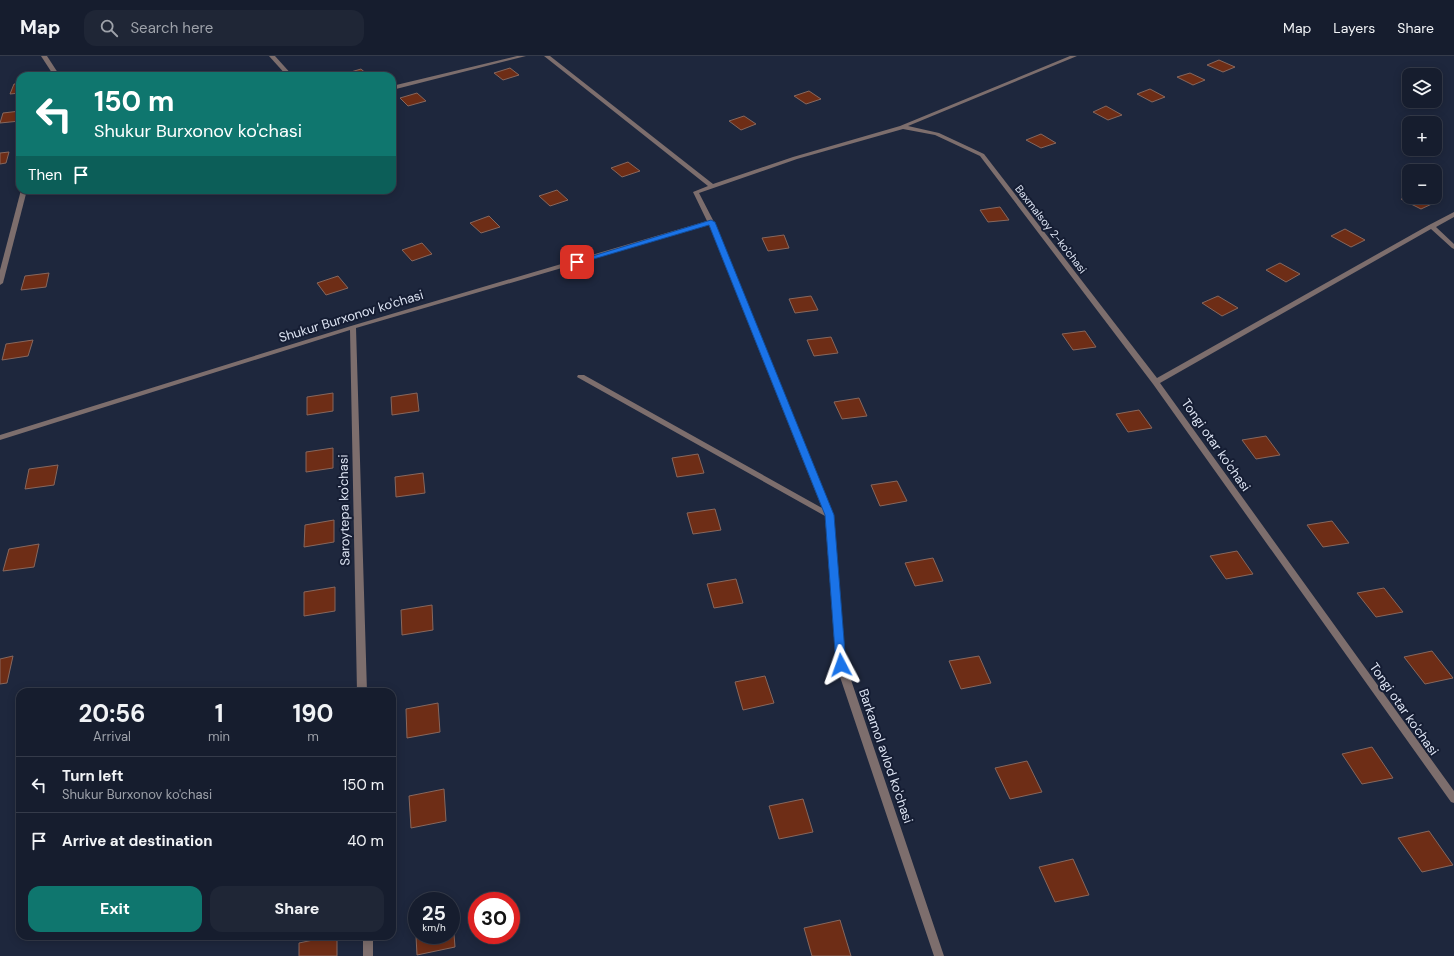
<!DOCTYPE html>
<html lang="en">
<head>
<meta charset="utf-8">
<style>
	:root { --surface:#161d2e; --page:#1f2636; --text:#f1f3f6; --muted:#9ea2aa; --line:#353b4a; --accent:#0f766e }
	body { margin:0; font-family:"DM Sans",sans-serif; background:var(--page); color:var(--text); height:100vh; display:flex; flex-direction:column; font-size:15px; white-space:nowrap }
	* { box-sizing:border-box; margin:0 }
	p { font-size:13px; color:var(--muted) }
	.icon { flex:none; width:22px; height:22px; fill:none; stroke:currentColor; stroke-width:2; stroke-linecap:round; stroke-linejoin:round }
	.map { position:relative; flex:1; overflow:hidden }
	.panel { position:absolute; left:16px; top:632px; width:380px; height:252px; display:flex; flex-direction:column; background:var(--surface); border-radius:12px; box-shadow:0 2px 10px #0003,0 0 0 1px var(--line) }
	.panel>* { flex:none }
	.hud { position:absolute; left:16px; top:16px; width:380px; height:122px; border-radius:12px; box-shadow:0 2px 10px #0003,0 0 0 1px var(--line); background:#0f766e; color:#fff; overflow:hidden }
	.fabs { position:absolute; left:1402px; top:12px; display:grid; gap:8px }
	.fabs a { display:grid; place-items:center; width:40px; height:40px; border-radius:8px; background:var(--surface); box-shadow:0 2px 10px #0003,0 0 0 1px var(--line); font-size:20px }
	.speed { position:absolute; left:408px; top:836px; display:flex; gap:8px; font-size:20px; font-weight:700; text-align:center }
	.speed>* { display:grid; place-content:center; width:52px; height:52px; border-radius:50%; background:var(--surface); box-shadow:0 2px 10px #0003,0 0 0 1px var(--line); line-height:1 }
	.speed small { font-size:10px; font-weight:400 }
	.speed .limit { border:6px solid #d22; background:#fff; color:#111 }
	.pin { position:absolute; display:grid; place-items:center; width:34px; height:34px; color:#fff; margin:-17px; border-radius:8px; box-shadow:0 2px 6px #0006 }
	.me { position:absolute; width:44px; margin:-22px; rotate:356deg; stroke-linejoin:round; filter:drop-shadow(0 0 3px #0008) }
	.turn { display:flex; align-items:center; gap:14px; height:84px; padding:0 12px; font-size:18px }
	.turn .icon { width:52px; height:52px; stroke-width:2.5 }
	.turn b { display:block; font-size:28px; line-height:34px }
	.then { display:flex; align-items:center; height:38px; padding:0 12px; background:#0003; gap:8px; font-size:15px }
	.eta { display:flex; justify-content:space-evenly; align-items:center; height:68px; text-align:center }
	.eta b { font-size:24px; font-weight:700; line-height:28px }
	.button { display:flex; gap:8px; margin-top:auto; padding:8px 12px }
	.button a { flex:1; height:46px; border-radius:12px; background:var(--accent); color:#fff; font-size:16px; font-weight:700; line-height:46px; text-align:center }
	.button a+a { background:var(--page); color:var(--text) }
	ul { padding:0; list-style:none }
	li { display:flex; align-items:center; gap:12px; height:56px; padding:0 12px; border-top:1px solid var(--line) }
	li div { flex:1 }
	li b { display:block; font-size:15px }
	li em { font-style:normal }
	header { display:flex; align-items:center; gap:24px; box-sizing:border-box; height:56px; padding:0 20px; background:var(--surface); border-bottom:1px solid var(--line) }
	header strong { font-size:19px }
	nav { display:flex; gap:22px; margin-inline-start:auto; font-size:14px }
	.search { width:280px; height:36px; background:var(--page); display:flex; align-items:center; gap:10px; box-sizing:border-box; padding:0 14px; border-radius:12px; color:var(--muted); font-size:15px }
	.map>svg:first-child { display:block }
	.building { fill:#6e2d16; stroke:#87675d }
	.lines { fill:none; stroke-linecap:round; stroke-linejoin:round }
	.minor { fill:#7d6e6d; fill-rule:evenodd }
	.route { fill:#1a73e8; stroke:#114b97 }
	.labels { text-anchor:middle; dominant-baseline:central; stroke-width:4; stroke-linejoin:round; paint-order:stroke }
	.far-street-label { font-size:11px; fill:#dde4f3; stroke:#151d33 }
	.street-label { font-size:13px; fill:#dde4f3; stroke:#151d33 }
</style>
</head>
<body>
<header>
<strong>Map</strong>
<div class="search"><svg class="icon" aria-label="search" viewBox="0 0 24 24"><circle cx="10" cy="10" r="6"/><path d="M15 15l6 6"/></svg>Search here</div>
<nav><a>Map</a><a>Layers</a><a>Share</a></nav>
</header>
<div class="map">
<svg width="1454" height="900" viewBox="0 0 1454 900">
	<rect width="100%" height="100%" fill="#1e273d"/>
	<g class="building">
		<path d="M1219 4 1235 11 1223 16 1207 9Z"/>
		<path d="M510 12 519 19 503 24 494 17Z"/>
		<path d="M361 13 369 20H347L344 18Z"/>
		<path d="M1190 17 1205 24 1193 29 1177 21Z"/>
		<path d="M14 28H20V37L10 38Z"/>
		<path d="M1150 33 1165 41 1152 46 1137 38Z"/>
		<path d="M809 35 821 43 806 48 794 40Z"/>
		<path d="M417 37 426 45 408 50 400 42Z"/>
		<path d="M1106 50 1122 59 1108 64 1093 56Z"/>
		<path d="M20 55V65L0 67 3 57Z"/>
		<path d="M744 60 756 68 741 74 729 65Z"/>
		<path d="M1041 78 1056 87 1041 92 1026 84Z"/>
		<path d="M9 96 6 107 0 108V97Z"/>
		<path d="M628 106 640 115 622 121 611 112Z"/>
		<path d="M557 134 568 144 550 150 539 140Z"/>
		<path d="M1409 139V141H1422L1434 147 1421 153 1401 143Z"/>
		<path d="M1000 151 1009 164 988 166 980 154Z"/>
		<path d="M489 160 500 171 481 177 470 167Z"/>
		<path d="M1345 173 1365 184 1351 191 1331 180Z"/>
		<path d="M784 179 789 192 768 195 762 182Z"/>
		<path d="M422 187 432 198 412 205 402 194Z"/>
		<path d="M1280 207 1300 218 1286 226 1266 214Z"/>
		<path d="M49 217 46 231 21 234 25 220Z"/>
		<path d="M338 220 348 232 326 239 317 227Z"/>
		<path d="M811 240 818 254 795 257 789 243Z"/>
		<path d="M1218 240 1238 252 1222 260 1202 247Z"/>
		<path d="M1085 275 1096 291 1073 294 1062 278Z"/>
		<path d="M831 281 838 297 814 300 807 284Z"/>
		<path d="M33 284 28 300 2 304 6 288Z"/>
		<path d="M333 337V355L307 359V341Z"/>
		<path d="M417 337 419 355 392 359 391 341Z"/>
		<path d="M859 342 867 360 842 363 834 346Z"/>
		<path d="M1139 354 1152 372 1128 376 1116 358Z"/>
		<path d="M1266 380 1280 399 1256 403 1242 384Z"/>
		<path d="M333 392V412L306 416V396Z"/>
		<path d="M698 398 704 417 677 421 672 402Z"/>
		<path d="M58 409 54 429 25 433 29 413Z"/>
		<path d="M423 417 425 437 396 441 395 421Z"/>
		<path d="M897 425 907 445 880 450 871 429Z"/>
		<path d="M715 453 721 474 693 478 687 457Z"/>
		<path d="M334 464V486L304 491 305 469Z"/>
		<path d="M1332 465 1349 487 1323 491 1307 469Z"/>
		<path d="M39 488 34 511 3 515 9 493Z"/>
		<path d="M1237 495 1253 518 1226 523 1210 500Z"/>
		<path d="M933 502 943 525 915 530 905 507Z"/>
		<path d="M736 523 743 547 714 552 707 528Z"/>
		<path d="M335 531V555L304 560V536Z"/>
		<path d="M1384 532 1403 556 1376 561 1357 537Z"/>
		<path d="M432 549 433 574 402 579 401 554Z"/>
		<path d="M1432 595 1453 622 1425 628 1404 601Z"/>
		<path d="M13 600 7 627 0 628V603Z"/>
		<path d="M979 600 991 627 961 633 949 605Z"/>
		<path d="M765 620 774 647 743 654 735 626Z"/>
		<path d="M438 647 440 676 407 682 406 653Z"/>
		<path d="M1372 691 1393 722 1362 728 1342 698Z"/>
		<path d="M1027 705 1042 736 1010 743 995 712Z"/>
		<path d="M444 733 446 765 411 772 409 740Z"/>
		<path d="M803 743 813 776 779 783 769 750Z"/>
		<path d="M1429 775 1453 809 1422 816 1398 782Z"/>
		<path d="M1073 803 1089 839 1055 846 1039 811Z"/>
		<path d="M452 853 455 891 417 899 415 861H417V879H451V854Z"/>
		<path d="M840 864 851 900H812L804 872Z"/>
		<path d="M332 880H337V900H299V887Z"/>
	</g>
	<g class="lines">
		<g class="minor">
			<path d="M41 0H47L60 20H54Z"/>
			<path d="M269 0H275L293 20H287Z"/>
			<path d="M517 0H526L392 34V30Z"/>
			<path d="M544 0H550L713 128 793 101 900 70 1070 0H1077L908 70 939 77 984 98 1157 322 1429 169 1454 156V161L1436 171 1454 188V193L1452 192 1431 173 1160 327 1454 735V747L1451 746 1153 328 980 100 935 79 903 73 797 103 699 137 714 166 833 459 846 609 944 900H934L836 609 825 460 577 321 578 319H584L822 452 709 169 356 272 367 636H357L350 274 0 384V379L351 270 707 165 693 136 708 130Z"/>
			<path d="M21 134H27L3 227 0 229V214Z"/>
			<rect x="363" y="880" width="10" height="20"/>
		</g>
	</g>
	<path class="route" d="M711 164 715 166 834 459 846 609 844 611H837L836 609 825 459 709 169 580 207H574L573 206Z"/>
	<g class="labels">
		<g class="far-street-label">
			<text transform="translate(1051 173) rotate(52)">Baxmalsoy 2-ko'chasi</text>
		</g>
		<g class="street-label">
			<text transform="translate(351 260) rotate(-17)">Shukur Burxonov ko'chasi</text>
			<text transform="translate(1216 389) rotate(55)">Tongi otar ko'chasi</text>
			<text transform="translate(344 454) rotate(-91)">Saroytepa ko'chasi</text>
			<text transform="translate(1404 653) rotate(55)">Tongi otar ko'chasi</text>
			<text transform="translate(886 700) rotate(71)">Barkamol avlod ko'chasi</text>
		</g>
	</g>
</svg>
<div class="fabs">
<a><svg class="icon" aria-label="layers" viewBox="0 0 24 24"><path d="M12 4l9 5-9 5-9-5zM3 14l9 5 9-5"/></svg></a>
<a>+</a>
<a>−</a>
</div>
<div class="speed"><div>25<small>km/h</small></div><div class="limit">30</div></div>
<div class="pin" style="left:577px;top:206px;background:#d93025"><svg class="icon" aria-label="arrive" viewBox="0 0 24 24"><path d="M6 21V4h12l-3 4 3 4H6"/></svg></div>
<svg class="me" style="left:841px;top:609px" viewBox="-20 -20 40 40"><path d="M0-17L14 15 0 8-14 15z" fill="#1a73e8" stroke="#fff" stroke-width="4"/></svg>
<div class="hud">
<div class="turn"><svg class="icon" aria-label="left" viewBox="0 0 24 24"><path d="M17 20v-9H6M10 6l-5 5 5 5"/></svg><div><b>150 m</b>Shukur Burxonov ko'chasi</div></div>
<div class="then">Then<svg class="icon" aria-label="arrive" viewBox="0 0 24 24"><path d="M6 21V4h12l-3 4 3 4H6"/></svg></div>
</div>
<section class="panel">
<div class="eta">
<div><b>20:56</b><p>Arrival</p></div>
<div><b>1</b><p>min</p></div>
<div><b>190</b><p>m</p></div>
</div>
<ul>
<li><svg class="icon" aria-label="left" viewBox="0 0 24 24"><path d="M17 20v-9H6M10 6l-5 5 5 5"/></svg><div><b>Turn left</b><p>Shukur Burxonov ko'chasi</p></div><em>150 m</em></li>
<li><svg class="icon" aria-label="arrive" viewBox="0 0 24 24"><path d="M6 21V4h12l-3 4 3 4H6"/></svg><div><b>Arrive at destination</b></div><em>40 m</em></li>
</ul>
<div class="button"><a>Exit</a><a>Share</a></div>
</section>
</div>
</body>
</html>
